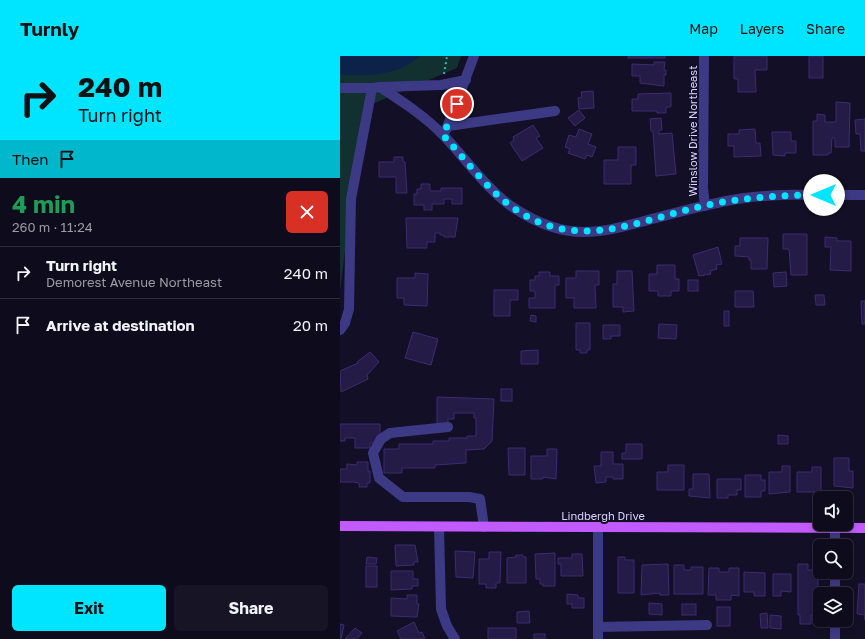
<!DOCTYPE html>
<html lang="en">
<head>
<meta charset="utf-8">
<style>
	:root { --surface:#0e0b1c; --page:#171425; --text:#f1f3f6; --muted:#9b9ba3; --line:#2e2b3b; --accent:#00e5ff }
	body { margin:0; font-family:"Golos Text",sans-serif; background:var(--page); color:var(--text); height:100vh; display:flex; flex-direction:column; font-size:15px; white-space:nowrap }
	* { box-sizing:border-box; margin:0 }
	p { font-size:13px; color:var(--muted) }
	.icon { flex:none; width:22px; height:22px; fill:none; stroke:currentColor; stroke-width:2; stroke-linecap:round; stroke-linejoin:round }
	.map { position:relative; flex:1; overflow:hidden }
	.side { display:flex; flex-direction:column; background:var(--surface); width:340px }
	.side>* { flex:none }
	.hud { background:#00e5ff; color:#111; overflow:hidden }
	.fabs { position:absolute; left:473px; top:435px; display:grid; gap:8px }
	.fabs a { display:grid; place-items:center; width:40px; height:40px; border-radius:6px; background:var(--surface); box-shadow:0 2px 6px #0003,0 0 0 1px var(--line); font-size:20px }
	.pin { position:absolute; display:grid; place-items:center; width:34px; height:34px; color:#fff; margin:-17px; border:2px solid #fff; border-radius:50%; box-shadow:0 1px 4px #0007 }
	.me { position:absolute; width:44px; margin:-22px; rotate:270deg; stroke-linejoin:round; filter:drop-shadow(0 0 3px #0008) }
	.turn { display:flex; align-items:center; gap:14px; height:84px; padding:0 12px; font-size:18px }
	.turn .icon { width:52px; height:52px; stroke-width:2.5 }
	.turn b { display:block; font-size:28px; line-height:34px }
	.then { display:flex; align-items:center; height:38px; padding:0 12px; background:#0003; gap:8px; font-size:15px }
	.round { display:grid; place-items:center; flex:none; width:42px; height:42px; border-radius:6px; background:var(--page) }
	.overview { display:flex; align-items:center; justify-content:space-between; height:68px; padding:0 12px }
	h1 { font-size:24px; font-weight:700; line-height:30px; color:#1e9e55 }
	.button { display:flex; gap:8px; margin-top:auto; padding:8px 12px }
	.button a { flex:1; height:46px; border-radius:6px; background:var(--accent); color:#111; font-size:16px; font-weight:700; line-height:46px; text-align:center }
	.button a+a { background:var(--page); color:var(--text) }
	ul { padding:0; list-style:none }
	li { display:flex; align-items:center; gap:12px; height:52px; padding:0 12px; border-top:1px solid var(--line) }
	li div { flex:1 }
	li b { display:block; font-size:15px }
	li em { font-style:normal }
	header { display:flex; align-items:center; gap:24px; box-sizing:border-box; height:56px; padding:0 20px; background:var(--accent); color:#111 }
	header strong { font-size:19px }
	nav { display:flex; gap:22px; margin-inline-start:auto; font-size:14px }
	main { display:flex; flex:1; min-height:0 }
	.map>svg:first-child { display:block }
	.green { fill:#12302f }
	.water { fill:#0c2248 }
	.building { fill:#241b47; stroke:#3b2d73 }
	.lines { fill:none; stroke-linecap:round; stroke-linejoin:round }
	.path { stroke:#2fb8b0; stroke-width:2; stroke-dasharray:2 3; stroke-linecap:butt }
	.minor { stroke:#3d3a85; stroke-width:10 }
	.major { stroke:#c25bff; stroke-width:10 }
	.route { stroke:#00e5ff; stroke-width:7; stroke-dasharray:0 12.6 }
	.labels { text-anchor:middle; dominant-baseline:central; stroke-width:4; stroke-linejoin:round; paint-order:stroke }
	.street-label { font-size:11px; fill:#d9d4ff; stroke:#130f26 }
</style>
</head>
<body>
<header>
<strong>Turnly</strong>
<nav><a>Map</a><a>Layers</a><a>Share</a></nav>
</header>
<main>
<section class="side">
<div class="hud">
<div class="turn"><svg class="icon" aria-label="right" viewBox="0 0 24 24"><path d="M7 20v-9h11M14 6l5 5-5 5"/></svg><div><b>240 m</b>Turn right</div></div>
<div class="then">Then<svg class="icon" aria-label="arrive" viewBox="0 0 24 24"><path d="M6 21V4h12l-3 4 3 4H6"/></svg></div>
</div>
<div class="overview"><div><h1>4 min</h1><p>260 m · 11:24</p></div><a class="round" style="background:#d93025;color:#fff"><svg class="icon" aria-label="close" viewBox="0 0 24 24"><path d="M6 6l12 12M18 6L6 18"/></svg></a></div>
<ul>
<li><svg class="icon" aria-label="right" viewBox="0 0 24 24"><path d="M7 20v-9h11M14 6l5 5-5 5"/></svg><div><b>Turn right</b><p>Demorest Avenue Northeast</p></div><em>240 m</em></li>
<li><svg class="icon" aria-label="arrive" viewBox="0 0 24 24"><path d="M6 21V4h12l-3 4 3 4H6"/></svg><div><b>Arrive at destination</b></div><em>20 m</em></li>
</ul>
<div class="button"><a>Exit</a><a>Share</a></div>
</section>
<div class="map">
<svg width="525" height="583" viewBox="0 0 525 583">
	<rect width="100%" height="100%" fill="#130f26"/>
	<path class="green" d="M0 0H121L117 12 23 52 0 235Z"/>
	<path class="water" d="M0 0H80C57 20 29 20 0 19Z"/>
	<g class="building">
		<rect x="288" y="0" width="37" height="2"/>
		<path d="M394 0H427V14H415L416 36H398V23H394Z"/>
		<rect x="469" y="0" width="14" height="22"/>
		<path d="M314 6H325L324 14H326V19H324V30L300 27V20H292V8L314 9Z"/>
		<path d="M253 35 254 52 239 53 238 42 242 41 241 36Z"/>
		<path d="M331 37V51H326V57H317V55H292V43H298V38Z"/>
		<path d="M496 46 510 47 509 91H495V82H492L491 97H488V99H473V65H477V58L485 59V66H496Z"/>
		<path d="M239 54 245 62 235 70 228 62Z"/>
		<path d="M321 62 322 74H319V78L332 77 336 118 316 120 313 75H311L310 63Z"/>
		<path d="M525 63V95H521L520 78H516L515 64Z"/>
		<path d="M193 69 200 80 196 82 203 92 182 105 170 87 174 84 173 81Z"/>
		<path d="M239 73 252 78 248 88 256 91 252 101 247 99 245 103 228 97 230 93 225 91 229 79 236 81Z"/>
		<path d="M415 73 416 87H420L421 100 394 101V90H388V78H399V74Z"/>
		<path d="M432 76H451V85H456V97H445V100L433 99Z"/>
		<path d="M278 91H296V109H291V128H264V104H278Z"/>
		<path d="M54 101H63V106H65L67 137H56V121H39V106H54Z"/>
		<path d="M81 128H90V135H101V132H122V148H112V143H104V148H92V154H84V149H74V138H77V133H81Z"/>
		<path d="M66 162H118L115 181H104V179H100V177H95V186H87V192H67Z"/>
		<path d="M443 178H467V219H451L449 193H443Z"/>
		<path d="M485 181 497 182V185H511V215L490 214 491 191H485Z"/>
		<path d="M400 182H428L427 213H411V204H409V201L395 200V190H400Z"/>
		<path d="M378 191 382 208 376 209 377 213 370 215 371 218 359 220 353 199Z"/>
		<path d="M317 209H335V223H339V235H331V240H318V235H309V218H317Z"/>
		<path d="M236 215H259V229H255L256 252H234V242H226V222H236Z"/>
		<path d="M277 215H292L294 255 283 256V251H273V228H277Z"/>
		<path d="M199 216H210V220H219V229H215V252H189V242H195V235H190V224H195V220H199Z"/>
		<path d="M446 216 447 230 434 231 433 217Z"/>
		<path d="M75 217 88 218 87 250 64 249V242H57V222H75Z"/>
		<rect x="348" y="224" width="10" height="11"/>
		<path d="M154 234H178V244H170V260H154Z"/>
		<path d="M395 235H413L414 251H395Z"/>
		<path d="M475 239H484L485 249H476Z"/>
		<path d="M521 245H525V268H522Z"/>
		<rect x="384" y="255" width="5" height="15"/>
		<path d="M191 259 196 260V266L190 265Z"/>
		<path d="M236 267H250V294H247V297H240V294H236Z"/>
		<path d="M319 268 337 269 336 283 318 282Z"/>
		<path d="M263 269H280V280H271V283H263Z"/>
		<path d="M73 276 98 283 91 309 65 302Z"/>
		<path d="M198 294V308H181V295Z"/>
		<path d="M30 296 39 306 27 319 28 323 1 336 0 315 18 307 17 306Z"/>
		<rect x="161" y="333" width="11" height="12"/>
		<path d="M97 341 154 343 152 385 144 393 126 394V407L95 409V412H62V417H44V393H59V388H93V385H109V382H127V380H136V362H134V357H114V363H108V368H97Z"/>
		<path d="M0 368H40V380H37L34 387H30V392H15V382H5V385H0Z"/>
		<path d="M438 379 448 380V388H438Z"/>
		<path d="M286 388H302V403H282V397H286Z"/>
		<path d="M168 392H185V419H169Z"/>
		<path d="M207 393H217L216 423 203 421V423H191V400H207Z"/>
		<path d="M261 396H273V408H283V423H273V421H266V426L256 427 254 410H261Z"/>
		<path d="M494 402H509V415H513V432L494 430Z"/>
		<path d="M17 406H28V415H30V427H27V431H19V427L14 426H0V413H7V408L17 409Z"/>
		<path d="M328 409H344V434H317V416H328Z"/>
		<path d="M442 410H450V436L429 438V416H442Z"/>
		<path d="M472 411H481V436H457V416H472Z"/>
		<path d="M353 418H369L370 442 349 440V433H353Z"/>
		<path d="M405 419H421V424H425V435H421V441H405Z"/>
		<path d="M377 423H401V434H397V439H388V442H377Z"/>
		<path d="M55 489H75L78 506H74V509L56 510Z"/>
		<path d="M115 495 135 496 133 522 116 521Z"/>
		<path d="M149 496H161L160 527H156V532H146V528H139V503H149Z"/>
		<path d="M215 497V530H203V528H200V523H196L195 498Z"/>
		<path d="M232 498H242L243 520H221V508H218V502H232Z"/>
		<path d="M176 499H183V501H186V527H167V502L176 501Z"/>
		<path d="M27 501 37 502 36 508H26Z"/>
		<path d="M278 501H285V504H294V537H278Z"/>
		<path d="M328 508 329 539H320V537L301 539 302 509Z"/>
		<path d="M458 508H468V514H478V539H480V548H478V559H471V568H460V559H458Z"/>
		<path d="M334 509H344V514H351V511H363V538H334Z"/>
		<rect x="26" y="510" width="11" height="21"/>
		<path d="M369 512H379V516H389V512H399V540L391 539V544H376V539H368Z"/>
		<path d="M51 515H73V523H78V530H72V533L51 534Z"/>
		<path d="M404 516 425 517V540H414V536H404Z"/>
		<path d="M433 518H451V536L441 535V540H433Z"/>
		<path d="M519 528H525V564V559L517 558Z"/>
		<path d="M227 538 238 539V542H244V552H232V548H227Z"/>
		<path d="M67 539H77V548H79L77 561 51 560V542L67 543Z"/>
		<path d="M309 547 322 548V559L309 558Z"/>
		<rect x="342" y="548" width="14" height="11"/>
		<rect x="377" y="551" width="13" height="19"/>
		<path d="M189 555 190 567H177V556Z"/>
		<path d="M427 557 428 572H421L420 558Z"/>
		<path d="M430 559 441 560V573L430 572Z"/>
		<path d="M74 566 79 577 82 576 85 583H61L57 575Z"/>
		<path d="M0 568 4 569 1 583H0Z"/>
		<path d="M15 572 22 577 17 583H5Z"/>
		<rect x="148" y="572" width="28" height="11"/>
		<rect x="194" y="578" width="11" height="5"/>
	</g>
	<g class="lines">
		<path class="path" d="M104 18 107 0"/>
		<g class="minor">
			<path d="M364 0 363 132 365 150"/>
			<path d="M40 31 101 29 126 24"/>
			<path d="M0 32H32L40 31C63 46 86 61 104 80 125 102 150 137 174 152 195 166 219 176 244 176 264 176 282 171 301 166 335 157 369 147 404 142 444 137 485 139 525 139"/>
			<path d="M108 70 215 55"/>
			<path d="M106 74 134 0"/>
			<path d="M0 274 5 267 9 253 11 143 32 32"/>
			<path d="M108 371 50 377 41 383 33 397 39 422 63 441H129L140 443 144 471"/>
			<path d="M99 471 101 553 107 570 115 583"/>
			<path d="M495 490V472"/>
			<path d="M495 538V516"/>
			<path d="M258 571 367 569"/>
			<path d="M258 583V471"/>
			<path d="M495 583V564"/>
		</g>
		<path class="major" d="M0 470 525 472"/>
	</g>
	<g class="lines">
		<path class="route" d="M117 48 103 79C124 102 148 134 172 151 238 198 298 164 367 149 406 141 444 139 484 139"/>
	</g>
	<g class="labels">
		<g class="street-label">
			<text transform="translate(352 75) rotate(-90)">Winslow Drive Northeast</text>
			<text x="263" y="459">Lindbergh Drive</text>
		</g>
	</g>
</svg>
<div class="fabs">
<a><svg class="icon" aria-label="sound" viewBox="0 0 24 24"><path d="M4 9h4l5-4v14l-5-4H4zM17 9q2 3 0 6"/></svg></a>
<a><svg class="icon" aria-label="search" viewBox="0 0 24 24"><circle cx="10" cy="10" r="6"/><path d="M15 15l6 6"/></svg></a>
<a><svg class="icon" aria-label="layers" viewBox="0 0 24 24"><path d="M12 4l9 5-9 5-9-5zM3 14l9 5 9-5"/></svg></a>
</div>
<div class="pin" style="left:117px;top:48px;background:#d93025"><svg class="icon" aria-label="arrive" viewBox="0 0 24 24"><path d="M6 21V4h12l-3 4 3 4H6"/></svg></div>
<svg class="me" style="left:484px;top:139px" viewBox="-20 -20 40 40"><circle r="19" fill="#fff"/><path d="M0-13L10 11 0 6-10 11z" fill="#00e5ff"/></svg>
</div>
</main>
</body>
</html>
